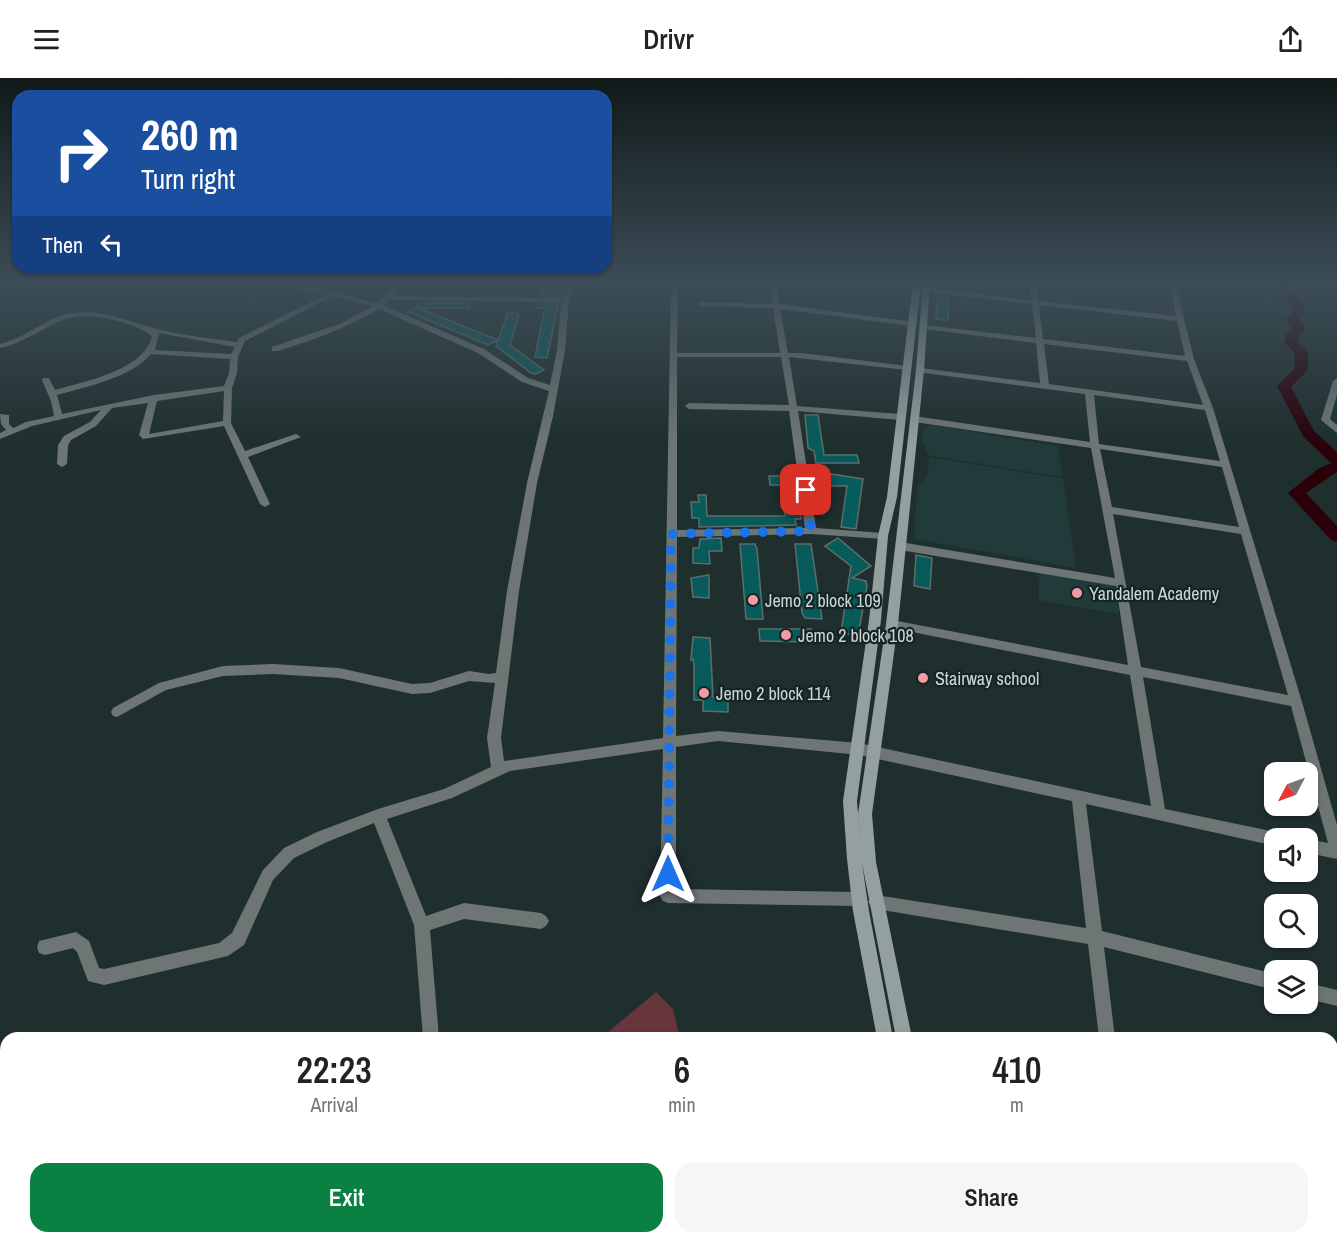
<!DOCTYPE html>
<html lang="en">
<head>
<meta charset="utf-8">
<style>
	:root { --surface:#fff; --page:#f6f6f6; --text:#222; --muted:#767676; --accent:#0b8043 }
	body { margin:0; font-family:"Archivo Narrow",sans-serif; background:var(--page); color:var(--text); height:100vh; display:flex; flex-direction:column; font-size:22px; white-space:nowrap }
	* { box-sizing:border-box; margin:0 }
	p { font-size:20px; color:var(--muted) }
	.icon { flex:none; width:33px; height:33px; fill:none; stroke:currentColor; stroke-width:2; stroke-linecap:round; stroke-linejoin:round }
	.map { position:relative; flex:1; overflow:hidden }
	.panel { position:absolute; left:0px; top:954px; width:1338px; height:212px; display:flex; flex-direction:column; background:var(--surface); border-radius:18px 18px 0 0; box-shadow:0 2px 4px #0004 }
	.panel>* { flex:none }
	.top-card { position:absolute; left:12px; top:12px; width:600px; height:183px; border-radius:18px; box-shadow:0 2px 4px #0004; background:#1a4fa0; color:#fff; overflow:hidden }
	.needle { width:39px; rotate:229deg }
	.fabs { position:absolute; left:1264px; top:684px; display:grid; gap:12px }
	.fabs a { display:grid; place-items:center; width:54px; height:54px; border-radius:12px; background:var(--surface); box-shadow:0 2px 4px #0004; font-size:30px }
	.pin { position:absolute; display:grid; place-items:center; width:51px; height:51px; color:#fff; margin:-26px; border-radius:12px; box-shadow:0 3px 9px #0006 }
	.me { position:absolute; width:66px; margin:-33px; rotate:0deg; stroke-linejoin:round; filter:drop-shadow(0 0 4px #0008) }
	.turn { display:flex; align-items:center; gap:21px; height:126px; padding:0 30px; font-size:27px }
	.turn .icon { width:78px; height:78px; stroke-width:2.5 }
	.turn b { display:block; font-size:42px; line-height:51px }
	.then { display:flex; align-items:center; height:57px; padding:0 30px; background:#0003; gap:12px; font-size:22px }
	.eta { display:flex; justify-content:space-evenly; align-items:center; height:102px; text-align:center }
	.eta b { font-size:36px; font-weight:600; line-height:42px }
	.cta { display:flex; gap:12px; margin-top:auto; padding:12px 30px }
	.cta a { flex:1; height:69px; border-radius:18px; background:var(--accent); color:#fff; font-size:24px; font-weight:600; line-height:69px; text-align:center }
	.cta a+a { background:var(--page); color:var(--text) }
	header { display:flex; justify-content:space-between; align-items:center; height:78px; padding:0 30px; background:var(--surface); font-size:27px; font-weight:600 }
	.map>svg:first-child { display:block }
	.built { fill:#213a3a }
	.green { fill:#67353c }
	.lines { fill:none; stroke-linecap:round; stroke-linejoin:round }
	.river { fill:#2a0109; fill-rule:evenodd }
	.building { fill:#075b5a; stroke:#5c6e6d; stroke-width:1.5 }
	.street { fill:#6e7675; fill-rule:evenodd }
	.secondary { fill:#93a09f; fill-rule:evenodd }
	.route { stroke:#1a73e8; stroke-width:10; stroke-dasharray:0 18 }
	.poi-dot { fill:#f49aa4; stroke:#152525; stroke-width:2 }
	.labels { text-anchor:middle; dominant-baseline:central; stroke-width:4.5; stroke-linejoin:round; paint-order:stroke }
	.poi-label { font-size:18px; fill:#cdd6d6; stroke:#152525; text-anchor:start }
</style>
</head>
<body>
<header><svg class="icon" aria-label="menu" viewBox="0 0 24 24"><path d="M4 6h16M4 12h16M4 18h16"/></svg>Drivr<svg class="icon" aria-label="share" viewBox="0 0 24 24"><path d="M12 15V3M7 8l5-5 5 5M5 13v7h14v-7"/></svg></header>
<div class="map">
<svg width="1337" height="1165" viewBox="0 0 1337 1165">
	<rect width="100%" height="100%" fill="#1f2f2e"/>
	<g class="built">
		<path d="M930 347 1058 368 1062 399 928 377 922 362 924 352Z"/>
		<path d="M929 379 1063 401 1076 490 914 461 917 408 927 398Z"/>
		<path d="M1038 493 1114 507 1119 536 1039 522Z"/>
	</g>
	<g class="green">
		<path d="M656 914 673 931 680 960H601Z"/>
		<path d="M282 1160H697L698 1165H275Z"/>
	</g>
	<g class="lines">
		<path class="river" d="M1274 204H1286L1305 228V234L1299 241 1306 251 1299 257 1297 263 1308 274V292L1291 309 1314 353 1337 374V394L1306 415 1337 448V464L1331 462 1288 415 1318 391 1331 385 1303 358 1277 308 1294 291 1295 275 1284 264 1287 255 1293 250 1286 241 1293 233V228Z"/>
	</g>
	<g class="building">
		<path d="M553 204 564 205 560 218H541L542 212H551Z"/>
		<path d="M937 219 948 220V242L936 241Z"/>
		<path d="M421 225H470L469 230H418L498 262 488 267 408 234Z"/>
		<path d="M538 226H558L547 280 535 279 545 230H537Z"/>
		<path d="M508 234 519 236 510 267 544 292 535 296 531 295 496 268Z"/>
		<path d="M805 337H818L824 377H857L859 385H816L814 373 808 370Z"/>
		<path d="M818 394 863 401 856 451 841 449 847 408H828L830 421H815L813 405 818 406Z"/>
		<path d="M769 398H788L789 405H796L801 441H795L796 447 699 449V440H692L691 424H699L698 417H706L707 438H785L781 407H770Z"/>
		<path d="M721 460 722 473H709L710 486 693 485V470H699L700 461Z"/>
		<path d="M838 460 871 488 852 500 866 503 867 508 858 558 841 555 851 488 825 468Z"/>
		<path d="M740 466H755L757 471 763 541H746Z"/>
		<path d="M795 466H811L822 541 805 540 802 535Z"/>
		<path d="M916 477 932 480 930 511 914 508Z"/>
		<path d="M709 497V520L693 519 691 500Z"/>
		<path d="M759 551H811L813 564 760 563Z"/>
		<path d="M693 559 710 560 713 619H728V634L703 633V622H694V587L693 581 691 582Z"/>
	</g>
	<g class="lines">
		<g class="street">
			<path d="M262 204C300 204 340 215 376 225L399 204H407L394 218 562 220 570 204H577L569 222 565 272 553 338 537 405 519 513 501 660 504 683 663 660 671 204H678L677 275H780L773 230 701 228 697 226 701 224 772 226 769 204H776L779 226 914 244 915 246 911 248 780 231 788 275H802L907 288 911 290 907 292 789 279 797 328 900 336 904 339 900 342 798 333 816 450 883 455 888 458 883 461 811 456 677 459 676 658 718 653 859 665 1151 728 1130 597 892 550 886 546 892 542 1128 587 1116 508 900 472 895 468 900 464 1115 500 1091 370 914 344 910 341 914 338 1090 364 1085 316 917 294 916 292 920 290 1040 305 1036 265 924 251 920 249 924 247 1036 260 1032 226 927 214 923 212 927 210 1031 222 1029 204H1036L1039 223 1176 238 1170 209 1142 204H1175L1194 281 1213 330 1302 624 1337 747V781L1308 775V761L1328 765 1291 628 1143 599 1165 731 1275 754 1280 756 1282 760H1275V768L1086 726 1102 853 1275 896V912L1104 869 1115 960H1099L1088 866 876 831 871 829 868 824 871 819 876 817 1086 850 1072 723 859 677 718 663 676 669V811L859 814 864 816 867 821 864 826 859 828 668 825 663 823 660 818 663 671 510 693 452 720 387 741 426 838 464 825 541 835 546 838 549 843 546 848 541 851 464 841 430 852 439 960H423L414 847 374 745 327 764 294 780 273 802 244 867 228 878 104 907 88 903 77 874 73 870 45 877 39 875 37 869 39 863 76 854 89 863 99 890 104 891 219 865 232 855 263 792 284 770 317 754 378 731 444 711 491 689 487 660 495 605 469 603 430 615 412 616 339 600 273 596 223 598 166 612 117 639 113 638 111 634 113 630 159 605 223 588 273 586 339 590 412 606 430 605 469 593 489 596 496 595 507 513 527 405 549 313 522 304 478 275 379 231C347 250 313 262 278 273H272V269L342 245 372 228 333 218 245 263 238 279 237 295 232 310 231 345 245 373 296 356 301 359 248 379 270 426 265 429 260 426 224 348 143 361 139 357 148 325 112 330 96 348 71 362 68 367 67 386 62 389 57 386 58 367 64 358 90 344 101 332 32 348 0 361V355L6 352 1 346 0 336 9 337V346L13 350 26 344 54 338 51 323 42 302 43 300H49L55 312C85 303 143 293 152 258 132 243 87 232 63 242 41 251 24 265 0 270V266C26 260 46 239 73 235 100 231 125 242 150 249 178 257 208 260 237 264L239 260 325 217ZM389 222 561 224 557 272 550 307 528 300 484 271 383 227ZM1039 227 1177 243 1185 278 1043 261ZM159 255 235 269 231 276 155 272ZM1044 266 1187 283 1203 327 1049 306ZM151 276 230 281 229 295 224 308 154 317 62 336 57 317C85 309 131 300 151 276ZM677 279H781L789 327 689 325 685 328 689 331 789 333 805 450 677 452ZM224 313 223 343 149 356 157 323ZM1094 317 1205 332 1220 383 1099 366ZM1100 371 1222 389 1239 449 1112 429ZM1113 436 1241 456 1288 617 1141 589Z"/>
			<path d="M1337 300V317L1330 341 1337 347V355L1321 342 1333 303Z"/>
			<path d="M1308 905 1337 912V928L1308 921Z"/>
			<path d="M1332 1102 1337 1103V1121L1332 1120Z"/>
			<path d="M288 1160H334L332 1165H286Z"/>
			<path d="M450 1160H470L471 1165H451Z"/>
			<path d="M1116 1160H1136L1137 1165H1117Z"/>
		</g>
		<g class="secondary">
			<path d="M913 204H921L897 419 888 458 881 542 857 723 862 784 858 736 886 546 916 292 923 204H930L924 292 898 546 872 736 876 784 912 960H896L862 785 869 833 893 960H877L853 833 847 781 843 723 869 542 878 458 887 419Z"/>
			<rect x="909" y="1160" width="20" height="5"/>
			<path d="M931 1160H951L952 1165H932Z"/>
		</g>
	</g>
	<linearGradient id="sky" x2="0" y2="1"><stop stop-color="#111a19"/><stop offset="0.56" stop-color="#3c4d57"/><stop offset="1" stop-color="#3c4d57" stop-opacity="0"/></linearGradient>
	<rect width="1337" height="367" fill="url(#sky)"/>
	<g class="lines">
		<path class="route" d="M668 796 671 456 811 453 806 412"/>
	</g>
	<g class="poi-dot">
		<circle cx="1077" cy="515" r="6"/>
		<circle cx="753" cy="522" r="6"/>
		<circle cx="786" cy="557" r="6"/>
		<circle cx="923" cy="600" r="6"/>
		<circle cx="704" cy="615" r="6"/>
	</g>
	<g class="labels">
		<g class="poi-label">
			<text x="1089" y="515">Yandalem Academy</text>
			<text x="765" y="522">Jemo 2 block 109</text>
			<text x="798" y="557">Jemo 2 block 108</text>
			<text x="935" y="600">Stairway school</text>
			<text x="716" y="615">Jemo 2 block 114</text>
		</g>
	</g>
</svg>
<div class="fabs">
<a><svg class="needle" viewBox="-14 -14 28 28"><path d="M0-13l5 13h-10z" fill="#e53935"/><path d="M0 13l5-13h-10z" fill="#767676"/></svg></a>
<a><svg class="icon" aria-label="sound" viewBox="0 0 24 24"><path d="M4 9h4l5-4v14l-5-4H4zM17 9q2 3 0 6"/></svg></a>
<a><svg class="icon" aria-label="search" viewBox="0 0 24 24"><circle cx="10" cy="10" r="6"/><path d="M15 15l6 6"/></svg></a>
<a><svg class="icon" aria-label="layers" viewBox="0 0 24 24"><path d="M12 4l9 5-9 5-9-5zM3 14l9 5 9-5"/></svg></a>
</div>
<div class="pin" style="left:806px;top:412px;background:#d93025"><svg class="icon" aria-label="arrive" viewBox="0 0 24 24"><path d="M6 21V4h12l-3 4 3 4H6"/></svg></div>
<svg class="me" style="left:668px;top:796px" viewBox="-20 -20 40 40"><path d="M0-17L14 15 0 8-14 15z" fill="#1a73e8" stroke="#fff" stroke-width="4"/></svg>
<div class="top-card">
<div class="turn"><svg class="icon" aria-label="right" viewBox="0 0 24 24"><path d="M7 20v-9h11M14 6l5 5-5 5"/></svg><div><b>260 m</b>Turn right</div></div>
<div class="then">Then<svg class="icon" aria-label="left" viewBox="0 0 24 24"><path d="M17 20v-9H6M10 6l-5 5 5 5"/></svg></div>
</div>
<section class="panel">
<div class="eta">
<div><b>22:23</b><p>Arrival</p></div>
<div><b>6</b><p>min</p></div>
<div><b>410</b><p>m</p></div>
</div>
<div class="cta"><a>Exit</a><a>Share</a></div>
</section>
</div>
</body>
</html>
